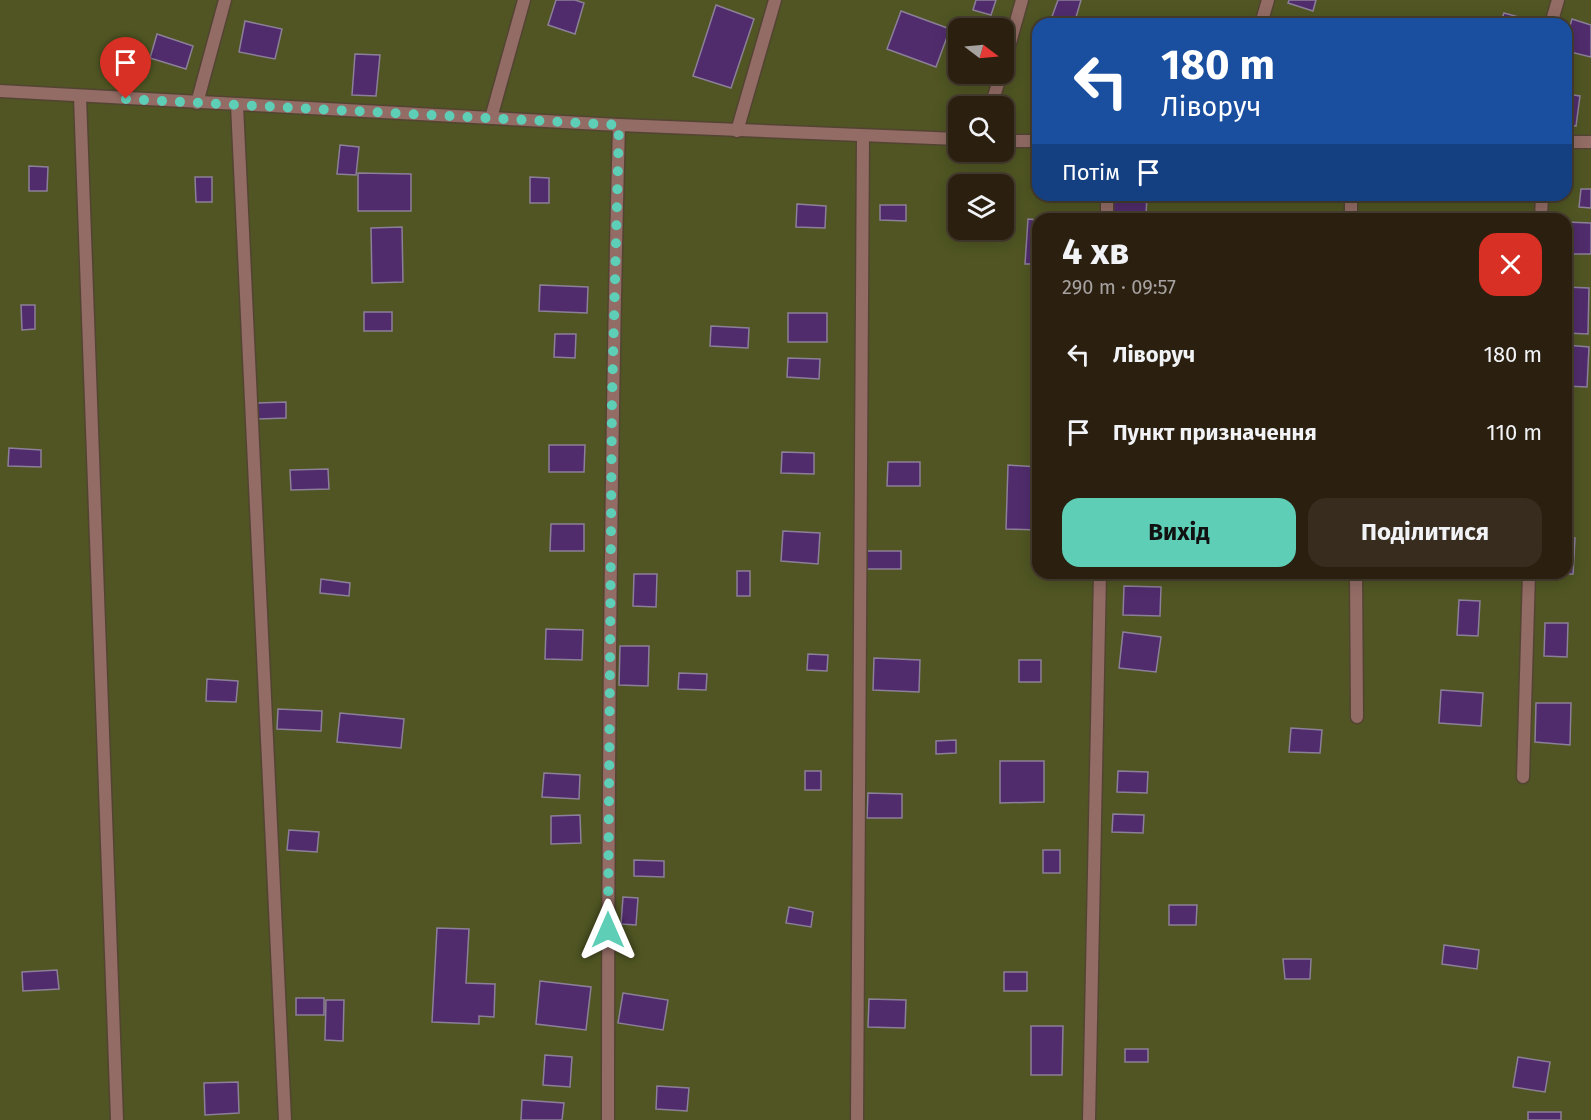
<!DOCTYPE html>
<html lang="uk">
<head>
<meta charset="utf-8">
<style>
	:root { --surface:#2b1f10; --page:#372c1e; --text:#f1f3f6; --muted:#a6a29f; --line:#473d30; --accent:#5eceb7 }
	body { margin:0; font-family:"Fira Sans",sans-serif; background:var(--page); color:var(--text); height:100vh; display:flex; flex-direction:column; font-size:22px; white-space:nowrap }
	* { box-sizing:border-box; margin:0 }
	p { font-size:20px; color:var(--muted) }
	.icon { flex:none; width:33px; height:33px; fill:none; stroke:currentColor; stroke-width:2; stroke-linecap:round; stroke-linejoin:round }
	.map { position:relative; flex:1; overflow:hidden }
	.sheet { position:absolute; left:1032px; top:213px; width:540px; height:366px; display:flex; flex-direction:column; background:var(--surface); border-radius:18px; box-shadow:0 3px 15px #0003,0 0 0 2px var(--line) }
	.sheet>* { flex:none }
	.top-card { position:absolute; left:1032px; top:18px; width:540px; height:183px; border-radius:18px; box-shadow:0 3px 15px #0003,0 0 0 2px var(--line); background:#1a4fa0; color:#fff; overflow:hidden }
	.needle { width:39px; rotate:106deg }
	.fabs { position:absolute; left:948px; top:18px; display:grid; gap:12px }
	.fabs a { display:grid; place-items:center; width:66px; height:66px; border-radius:12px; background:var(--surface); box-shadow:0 3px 15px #0003,0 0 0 2px var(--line); font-size:30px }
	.pin { position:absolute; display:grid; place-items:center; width:51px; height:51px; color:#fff; margin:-62px -26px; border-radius:50% 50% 50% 0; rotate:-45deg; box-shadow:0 0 6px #0007 }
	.pin .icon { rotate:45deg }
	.me { position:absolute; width:66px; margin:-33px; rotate:0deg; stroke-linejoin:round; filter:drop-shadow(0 0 4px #0008) }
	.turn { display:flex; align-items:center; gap:21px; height:126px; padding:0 30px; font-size:27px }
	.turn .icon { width:78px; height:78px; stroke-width:2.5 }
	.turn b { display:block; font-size:42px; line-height:51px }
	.then { display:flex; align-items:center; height:57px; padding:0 30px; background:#0003; gap:12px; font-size:22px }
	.round { display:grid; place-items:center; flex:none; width:63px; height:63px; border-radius:18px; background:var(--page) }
	.summary { display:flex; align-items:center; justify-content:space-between; height:102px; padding:0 30px }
	h1 { font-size:36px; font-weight:700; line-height:45px }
	.primary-button { display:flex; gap:12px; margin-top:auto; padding:12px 30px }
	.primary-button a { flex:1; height:69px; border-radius:18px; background:var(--accent); color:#111; font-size:24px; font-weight:700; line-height:69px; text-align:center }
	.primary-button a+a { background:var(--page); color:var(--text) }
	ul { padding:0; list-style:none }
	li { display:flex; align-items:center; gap:18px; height:78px; padding:0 30px }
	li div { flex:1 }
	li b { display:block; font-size:22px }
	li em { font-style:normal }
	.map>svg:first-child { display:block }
	.green { fill:#505523; fill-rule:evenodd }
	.building { fill:#502c6c; stroke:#8c7f98; stroke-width:1.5 }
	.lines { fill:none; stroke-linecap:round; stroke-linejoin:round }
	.minor-casing { stroke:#534432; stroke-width:15 }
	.minor { stroke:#926c65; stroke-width:12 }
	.route { stroke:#5eceb7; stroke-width:10; stroke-dasharray:0 18 }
</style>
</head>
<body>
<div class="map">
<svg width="1591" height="1120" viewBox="0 0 1591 1120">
	<rect width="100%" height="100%" fill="#392916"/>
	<path class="green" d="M0 0H1591V1120H0ZM1038 24H1566V195H1038ZM958 28H1004V74H958ZM958 106H1004V152H958ZM958 184H1004V230H958ZM1038 219H1566V573H1038Z"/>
	<g class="building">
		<path d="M556 0H575L584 3 575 34 548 25Z"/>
		<path d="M976 0H996L991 15 973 10Z"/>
		<path d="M1058 0H1081L1074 24 1050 22Z"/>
		<path d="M1289 0H1316L1313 11 1288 3Z"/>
		<path d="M716 5 754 19 731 88 693 76Z"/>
		<path d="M901 11 950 29 936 67 887 49Z"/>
		<path d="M1504 13 1533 21 1532 24H1500Z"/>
		<path d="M1572 19 1591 25V57L1566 51V39Z"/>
		<path d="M245 21 282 29 275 59 239 52Z"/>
		<path d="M157 34 193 46 186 69 150 58Z"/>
		<path d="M355 54 380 55 376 96 352 95Z"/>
		<path d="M1566 94 1580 96 1576 126 1566 124Z"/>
		<path d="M340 145 359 147 356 175 337 174Z"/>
		<path d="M29 166 48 167 47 191H29Z"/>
		<path d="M358 173 411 174V211H358Z"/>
		<path d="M195 177H212V202H196Z"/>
		<path d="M530 177 549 178V203H530Z"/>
		<path d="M1581 189H1591V208L1579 207Z"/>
		<path d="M1112 195H1147L1146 215 1112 214Z"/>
		<path d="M797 204 826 206 825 228 796 227Z"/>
		<path d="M880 205H906V221L880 220Z"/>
		<path d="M1028 219 1038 220V264H1025Z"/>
		<path d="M1566 222 1591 223V254H1566Z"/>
		<path d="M402 227 403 282 372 283 371 228Z"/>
		<path d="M540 285 588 287 587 313 539 311Z"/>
		<path d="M1566 287 1589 288 1588 334 1566 333Z"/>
		<path d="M21 305H35V329L22 330Z"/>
		<rect x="364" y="312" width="28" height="19"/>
		<rect x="788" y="313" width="39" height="29"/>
		<path d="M711 326 749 328 748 348 710 346Z"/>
		<path d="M555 334H576L575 358 554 357Z"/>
		<path d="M1566 345 1589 347 1587 387 1566 386Z"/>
		<path d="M788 358 820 359 819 379 787 377Z"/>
		<path d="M286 402V418L258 419 257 403Z"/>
		<path d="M549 445H585L584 472H549Z"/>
		<path d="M9 448 41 450V467L8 466Z"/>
		<path d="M782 452 814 453V474L781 473Z"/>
		<path d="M888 462H920V486H887Z"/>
		<path d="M1008 465 1038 467V530L1006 529Z"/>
		<path d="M328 469 329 489 291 490 290 470Z"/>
		<path d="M551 524H584V551H550Z"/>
		<path d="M783 531 820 533 818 564 781 561Z"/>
		<path d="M1566 538H1575L1573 574H1547L1566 573Z"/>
		<path d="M866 551H901V569H865Z"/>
		<rect x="737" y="571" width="13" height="25"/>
		<path d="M1449 573H1483L1482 578 1449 576Z"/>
		<path d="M634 574H657L656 607 633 606Z"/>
		<path d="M321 579 350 583 349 596 320 593Z"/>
		<path d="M1124 586 1161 587 1160 616 1123 615Z"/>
		<path d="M1459 600 1480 601 1478 636 1457 635Z"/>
		<path d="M1545 623H1568L1567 657 1544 656Z"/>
		<path d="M546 629 583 630 582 660 545 659Z"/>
		<path d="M1123 632 1161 637 1156 672 1119 668Z"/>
		<path d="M620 646H649L648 686 619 685Z"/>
		<path d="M808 654 828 655 827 671 807 670Z"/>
		<path d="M874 658 920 660 919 692 873 690Z"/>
		<rect x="1019" y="660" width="22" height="22"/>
		<path d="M679 673 707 674 706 690 678 689Z"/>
		<path d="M207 679 238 681 236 702 206 701Z"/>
		<path d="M1441 690 1483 693 1481 726 1439 723Z"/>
		<path d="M1536 703H1571L1570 745 1535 742Z"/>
		<path d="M278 709 322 711 321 731 277 729Z"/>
		<path d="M340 713 404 719 401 748 337 742Z"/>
		<path d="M1291 728 1322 730 1320 753 1289 752Z"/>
		<path d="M956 740V753L936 754V741Z"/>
		<path d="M1000 761H1044V802L1000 803Z"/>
		<rect x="805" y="771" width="16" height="19"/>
		<path d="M1118 771 1148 772 1147 793 1117 792Z"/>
		<path d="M544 773 580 775 579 799 542 797Z"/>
		<path d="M868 793 902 794V818H867Z"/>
		<path d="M1113 814 1144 815 1143 833 1112 832Z"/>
		<path d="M580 815 581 843 551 844V816Z"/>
		<path d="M289 830 319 832 317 852 287 850Z"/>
		<rect x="1043" y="850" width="17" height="23"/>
		<path d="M634 860 664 861V877L634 876Z"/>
		<path d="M623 897 638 898 636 925 621 924Z"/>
		<path d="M1169 905H1197L1196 925H1169Z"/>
		<path d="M789 907 813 912 811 927 786 923Z"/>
		<path d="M437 928 469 929 466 983 495 984 494 1017 479 1016V1024L432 1022Z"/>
		<path d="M1444 945 1479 950 1477 969 1442 964Z"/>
		<path d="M1283 959H1311L1310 979H1285Z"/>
		<path d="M57 970 59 989 23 991 22 972Z"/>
		<rect x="1004" y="972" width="23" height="19"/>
		<path d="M540 981 591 987 586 1030 536 1024Z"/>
		<path d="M623 993 668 1000 663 1030 618 1023Z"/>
		<rect x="296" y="998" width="28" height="17"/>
		<path d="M869 999 906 1000 905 1028 868 1027Z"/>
		<path d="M326 1000H344L343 1041 325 1040Z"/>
		<path d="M1031 1026H1063L1062 1075H1031Z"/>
		<rect x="1125" y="1049" width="23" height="13"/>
		<path d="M545 1055 572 1057 570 1087 543 1085Z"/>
		<path d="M1518 1057 1550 1062 1545 1092 1513 1087Z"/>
		<path d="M238 1082 239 1113 205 1115 204 1083Z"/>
		<path d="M657 1086 689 1088 687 1111 656 1109Z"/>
		<path d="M522 1100 564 1103 562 1120H521Z"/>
		<rect x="1528" y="1112" width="33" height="8"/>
	</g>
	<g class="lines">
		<defs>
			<g id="minor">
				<path d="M1261 24 1268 0"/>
				<path d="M1551 24 1558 0"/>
				<path d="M1004 64 1022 0"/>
				<path d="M0 91 619 125 958 139"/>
				<path d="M80 97 117 1120"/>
				<path d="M197 103 225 0"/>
				<path d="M237 105 285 1120"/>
				<path d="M991 106 1001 74"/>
				<path d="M491 118 524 0"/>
				<path d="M737 131 775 0"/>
				<path d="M1004 141H1038"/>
				<path d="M1566 142H1591"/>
				<path d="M1351 195V219"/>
				<path d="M1107 219V195"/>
				<path d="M1541 219 1542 195"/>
				<path d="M1356 573 1357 717"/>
				<path d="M1523 777 1529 573"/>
				<path d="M608 1120C608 788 610 457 619 125"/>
				<path d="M857 1120 863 137"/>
				<path d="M1089 1120 1100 573"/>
			</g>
		</defs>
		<use href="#minor" class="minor-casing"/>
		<use href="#minor" class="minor"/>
	</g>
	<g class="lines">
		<path class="route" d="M126 99 619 125 612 398 608 930"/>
	</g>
</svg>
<div class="fabs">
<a><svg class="needle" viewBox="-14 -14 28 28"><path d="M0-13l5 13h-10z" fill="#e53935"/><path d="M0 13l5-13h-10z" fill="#a6a29f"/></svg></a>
<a><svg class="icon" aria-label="search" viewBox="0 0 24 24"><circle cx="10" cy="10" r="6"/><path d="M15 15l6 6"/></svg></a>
<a><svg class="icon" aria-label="layers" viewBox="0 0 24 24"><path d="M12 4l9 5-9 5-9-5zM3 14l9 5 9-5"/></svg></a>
</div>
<div class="pin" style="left:126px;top:99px;background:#d93025"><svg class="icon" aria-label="arrive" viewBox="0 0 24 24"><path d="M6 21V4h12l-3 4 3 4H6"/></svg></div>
<svg class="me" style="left:608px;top:930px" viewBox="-20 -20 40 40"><path d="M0-17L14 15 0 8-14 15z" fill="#5eceb7" stroke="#fff" stroke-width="4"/></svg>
<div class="top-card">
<div class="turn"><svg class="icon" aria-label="left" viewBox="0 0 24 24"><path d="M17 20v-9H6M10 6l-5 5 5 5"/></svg><div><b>180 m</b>Ліворуч</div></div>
<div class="then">Потім<svg class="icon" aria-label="arrive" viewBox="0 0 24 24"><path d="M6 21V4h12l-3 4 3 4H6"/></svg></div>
</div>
<section class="sheet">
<div class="summary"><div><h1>4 хв</h1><p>290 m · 09:57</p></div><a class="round" style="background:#d93025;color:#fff"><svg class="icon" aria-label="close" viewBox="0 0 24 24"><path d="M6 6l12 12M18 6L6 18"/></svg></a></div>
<ul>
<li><svg class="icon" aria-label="left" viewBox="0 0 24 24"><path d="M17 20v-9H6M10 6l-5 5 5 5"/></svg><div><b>Ліворуч</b></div><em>180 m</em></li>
<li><svg class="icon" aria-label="arrive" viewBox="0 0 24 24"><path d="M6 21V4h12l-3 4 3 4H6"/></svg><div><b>Пункт призначення</b></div><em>110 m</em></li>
</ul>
<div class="primary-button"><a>Вихід</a><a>Поділитися</a></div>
</section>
</div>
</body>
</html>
